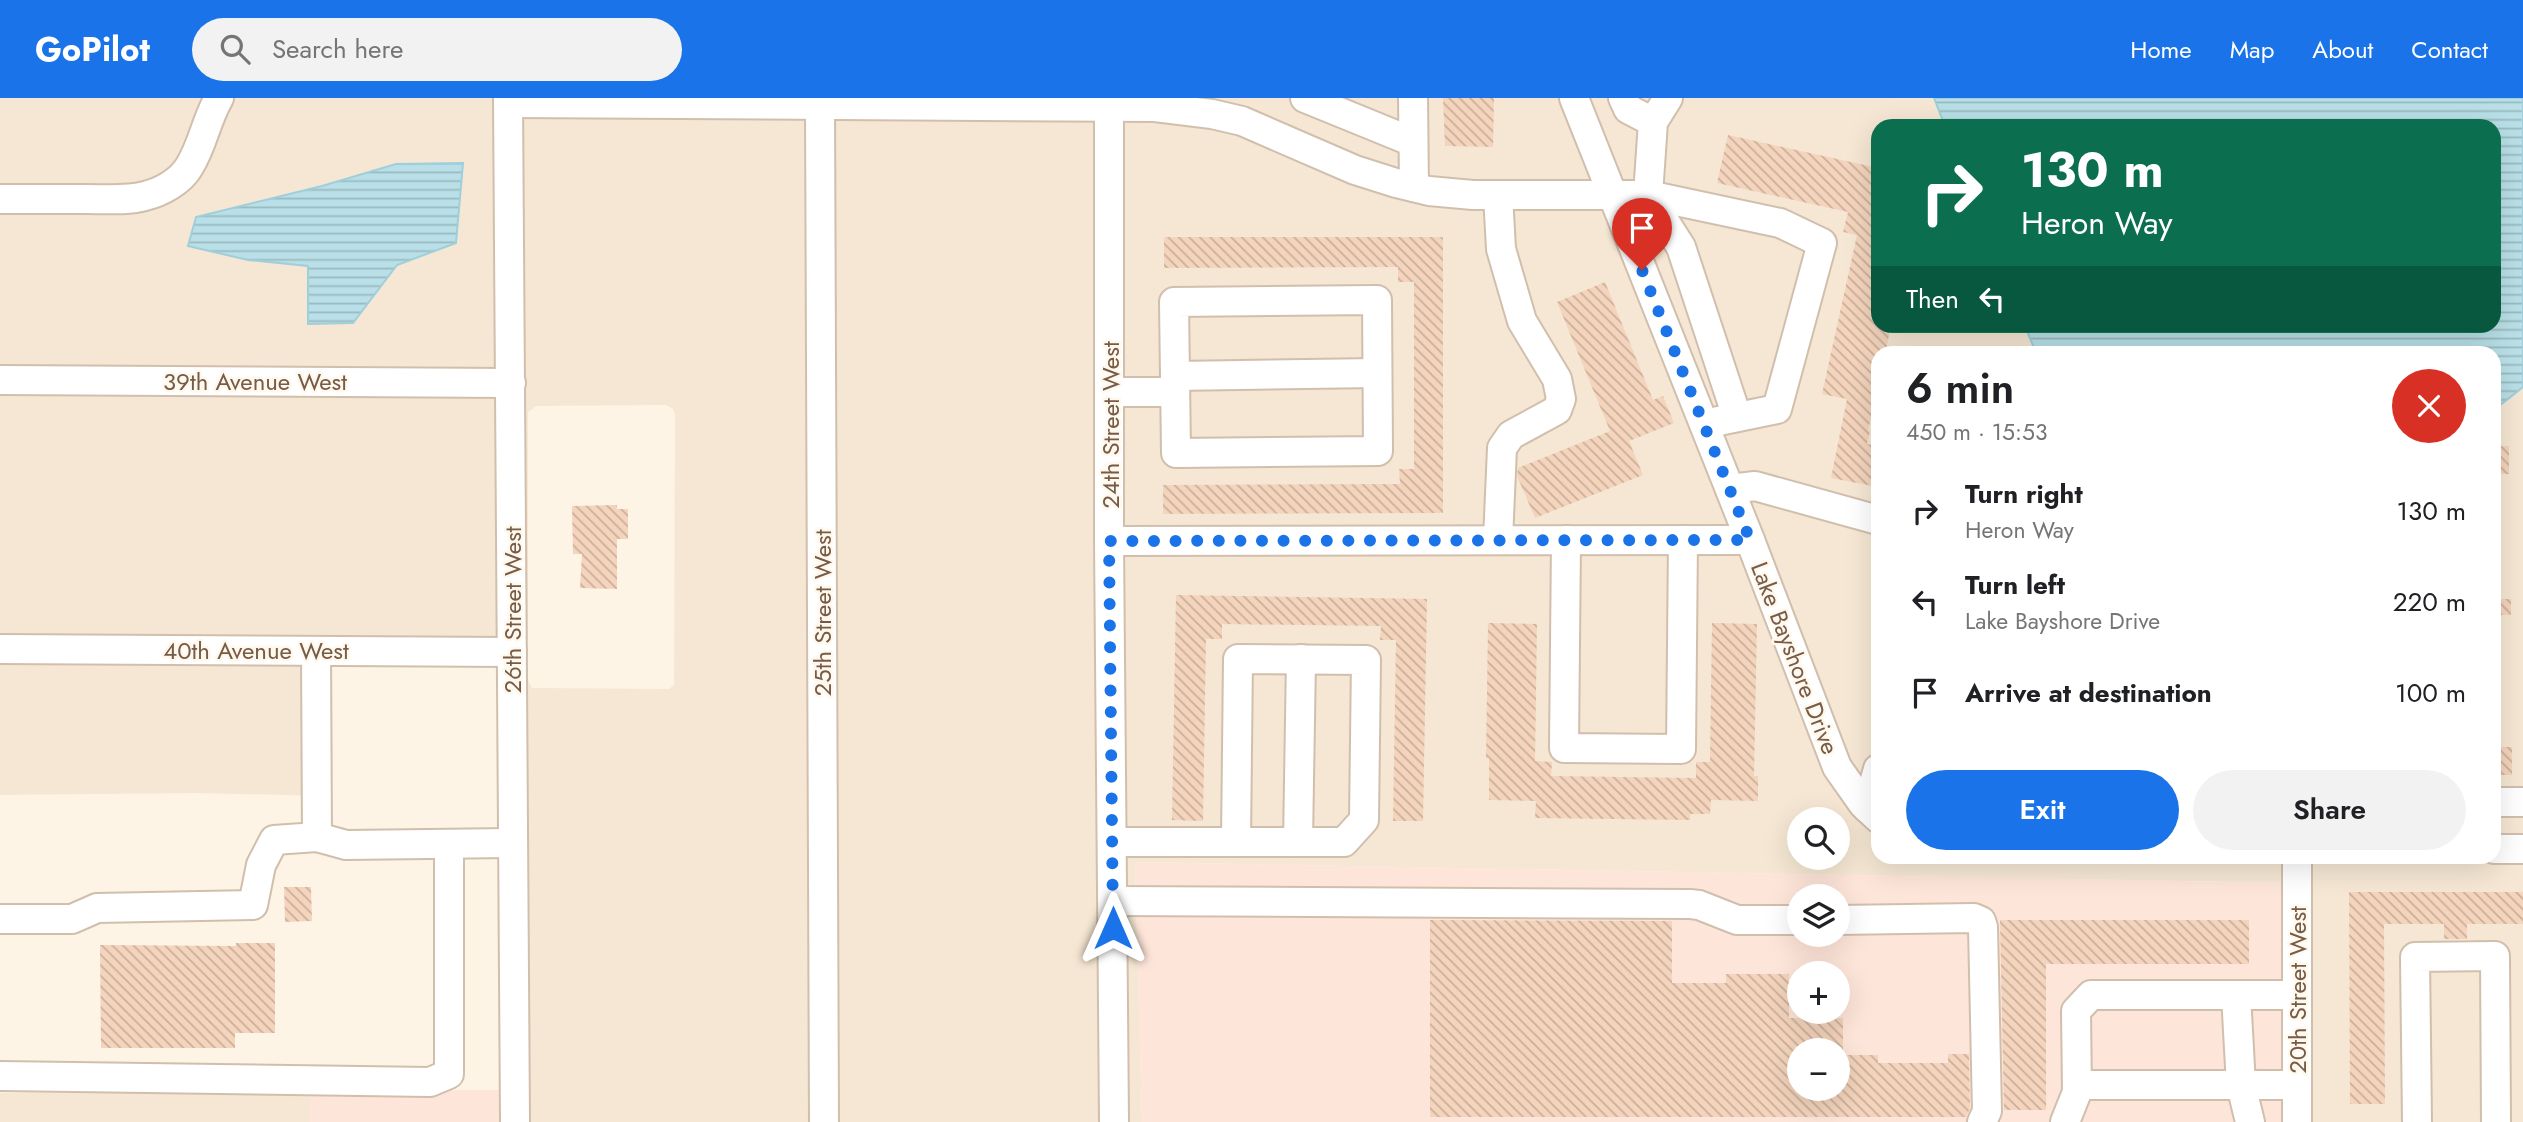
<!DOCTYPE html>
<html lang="en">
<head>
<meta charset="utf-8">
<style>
	:root { --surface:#fff; --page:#f2f2f2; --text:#202124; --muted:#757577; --accent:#1a73e8 }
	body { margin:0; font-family:Jost,sans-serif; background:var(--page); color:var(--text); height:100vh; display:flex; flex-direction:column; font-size:26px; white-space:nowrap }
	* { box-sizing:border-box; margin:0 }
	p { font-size:23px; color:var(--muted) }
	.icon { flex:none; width:38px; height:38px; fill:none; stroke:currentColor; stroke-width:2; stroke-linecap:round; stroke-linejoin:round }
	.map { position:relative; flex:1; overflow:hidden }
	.drawer { position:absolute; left:1871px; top:248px; width:630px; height:518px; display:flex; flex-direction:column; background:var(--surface); border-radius:21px; box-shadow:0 7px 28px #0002 }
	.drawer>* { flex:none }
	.top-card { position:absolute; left:1871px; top:21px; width:630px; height:214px; border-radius:21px; box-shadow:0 7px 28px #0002; background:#0b6e4f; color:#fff; overflow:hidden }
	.controls { position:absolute; left:1787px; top:709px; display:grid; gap:14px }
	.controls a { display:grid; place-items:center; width:63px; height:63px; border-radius:50%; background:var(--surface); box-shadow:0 7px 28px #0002; font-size:35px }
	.pin { position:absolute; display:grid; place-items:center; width:60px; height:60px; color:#fff; margin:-72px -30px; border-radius:50% 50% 50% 0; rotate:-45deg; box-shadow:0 0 7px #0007 }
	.pin .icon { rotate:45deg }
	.me { position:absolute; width:77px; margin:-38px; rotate:0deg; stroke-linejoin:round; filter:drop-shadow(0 0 5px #0008) }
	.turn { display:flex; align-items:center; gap:24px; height:147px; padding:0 35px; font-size:32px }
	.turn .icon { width:91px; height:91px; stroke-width:2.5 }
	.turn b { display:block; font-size:49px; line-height:60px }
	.then { display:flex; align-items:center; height:66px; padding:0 35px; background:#0003; gap:14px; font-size:26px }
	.round { display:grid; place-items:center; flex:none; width:74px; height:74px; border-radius:37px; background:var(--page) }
	.summary { display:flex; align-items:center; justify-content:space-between; height:119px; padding:0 35px }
	h1 { font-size:42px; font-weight:600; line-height:52px }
	.primary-button { display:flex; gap:14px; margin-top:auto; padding:14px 35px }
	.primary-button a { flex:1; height:80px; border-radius:42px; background:var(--accent); color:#fff; font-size:28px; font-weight:600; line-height:80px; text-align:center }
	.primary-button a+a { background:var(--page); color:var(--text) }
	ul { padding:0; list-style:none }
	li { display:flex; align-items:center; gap:21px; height:91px; padding:0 35px }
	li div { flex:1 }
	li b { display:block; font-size:26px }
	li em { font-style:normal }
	header { display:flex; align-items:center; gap:42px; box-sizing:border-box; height:98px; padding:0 35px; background:var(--accent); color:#fff }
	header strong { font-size:33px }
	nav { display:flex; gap:38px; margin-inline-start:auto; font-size:24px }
	.search { width:490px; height:63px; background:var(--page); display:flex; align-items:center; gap:18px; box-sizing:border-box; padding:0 24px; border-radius:38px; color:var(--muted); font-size:26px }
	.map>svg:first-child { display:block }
	.residential { fill:#f5e7d3; fill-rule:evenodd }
	.commercial { fill:#fee5d9; fill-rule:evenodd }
	.water { fill:url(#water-rules); stroke:#9ecfda; stroke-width:2 }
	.building { fill:url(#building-back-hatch) }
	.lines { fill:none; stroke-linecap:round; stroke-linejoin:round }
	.minor-casing { stroke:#d1bfad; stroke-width:32 }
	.minor { stroke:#fff; stroke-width:28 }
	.route { stroke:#1a73e8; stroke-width:12; stroke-dasharray:0 21.6 }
	.labels { text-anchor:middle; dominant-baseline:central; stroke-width:5; stroke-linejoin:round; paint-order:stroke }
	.street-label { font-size:24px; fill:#775b49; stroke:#fff8ec }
</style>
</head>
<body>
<header>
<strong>GoPilot</strong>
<div class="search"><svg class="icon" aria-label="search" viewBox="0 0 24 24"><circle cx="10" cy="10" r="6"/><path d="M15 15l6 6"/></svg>Search here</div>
<nav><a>Home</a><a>Map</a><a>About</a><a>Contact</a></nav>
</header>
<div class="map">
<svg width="2523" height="1024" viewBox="0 0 2523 1024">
	<defs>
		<pattern id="water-rules" width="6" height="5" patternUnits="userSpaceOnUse" patternTransform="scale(1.75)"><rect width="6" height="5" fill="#b9e0e8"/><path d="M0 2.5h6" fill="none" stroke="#9bb9be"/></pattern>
		<pattern id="building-back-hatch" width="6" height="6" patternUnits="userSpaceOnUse" patternTransform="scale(1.75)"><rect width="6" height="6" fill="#f4d4bc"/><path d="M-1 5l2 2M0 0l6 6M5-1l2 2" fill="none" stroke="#caaf9b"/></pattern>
	</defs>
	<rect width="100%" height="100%" fill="#fdf4e5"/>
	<g class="residential">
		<path d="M0 0H207L192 40 172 72 140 87 0 89Z"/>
		<path d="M233 0H498L501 273 0 270V112L143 110ZM396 66 456 144 397 167 353 225 309 226 308 168 248 162 188 148 195 119 322 88Z"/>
		<path d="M1178 0H1563L1596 84 1474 85 1398 74Z"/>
		<path d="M1585 0H1934L1945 28H1878V228H2025L2036 255 1878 256V705L1845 664Z"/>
		<path d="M519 17 810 18 814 1024H530L525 1016ZM666 307 673 311 675 317 674 587 669 591 532 590 528 582V314L536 308Z"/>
		<path d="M830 18 1099 19 1104 1024H834Z"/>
		<path d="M1119 19 1155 20 1239 34 1353 83 1605 107 1734 431H1119Z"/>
		<path d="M2523 289V739H2494V312Z"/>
		<path d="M0 293 501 296 502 542 0 540Z"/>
		<path d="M1743 453 1871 729 1878 734V760H1956L1990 764 2287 761V785L1135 764 1142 1024H1124L1119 454ZM1799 721H1838V760H1799Z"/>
		<path d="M0 562 328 564 323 698 196 695 0 697Z"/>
		<path d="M2307 761 2523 762V1024H2307Z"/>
		<path d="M309 993V1024H0V995Z"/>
	</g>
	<g class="commercial">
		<path d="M1135 764 2287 785V1024H1142ZM1799 798H1838V836H1799ZM1799 875H1838V914H1799ZM1799 952H1838V990H1799Z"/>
		<path d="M504 992 505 1024H309V993Z"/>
	</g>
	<g class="water">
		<path d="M1934 0H2523V289L2494 312V256L2036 255 2025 228H2494V28H1945Z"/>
		<path d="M463 65 456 145 397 167 353 225 308 226V168L248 162 188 148 196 119 322 88 396 66Z"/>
	</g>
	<g class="building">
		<path d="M1443 0H1494L1493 49 1445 48Z"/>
		<path d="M1728 37 1878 70V228H1891L1885 256H1878V287L1868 333H1870L1867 346 1878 348V389L1831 380 1847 301 1822 296 1857 137 1843 134 1848 114 1717 85Z"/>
		<path d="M1164 139H1443V415L1163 416V387L1400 386 1399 371H1414V184H1398V169L1164 170Z"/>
		<path d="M1605 184 1653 302 1663 298 1674 325 1629 343 1643 377 1535 420 1517 378 1518 370 1610 333 1557 204Z"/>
		<rect x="2494" y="348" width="15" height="28"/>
		<path d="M617 407V411H628V441H617V491L580 490 582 456H573L572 408Z"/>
		<path d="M1176 497 1427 501 1423 723H1393L1396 542H1380L1381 528 1222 526V541H1206L1203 723 1172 722Z"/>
		<rect x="2494" y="501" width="17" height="16"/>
		<path d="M1488 525 1537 526 1535 663 1552 664 1551 678 1696 680V664H1710L1712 525 1757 526 1754 678H1758V703L1711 702 1710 716H1690V722L1535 720 1536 703 1489 702V660H1486Z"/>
		<rect x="2494" y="649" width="18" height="28"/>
		<path d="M284 789H311L312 823 285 824Z"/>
		<path d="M2349 794H2523V826H2467V841H2444V826H2384L2385 1006H2350Z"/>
		<path d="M1430 822 1672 823V885H1726V876H1789V920H1843V952H1799V990H1838V957H1878V965H1948V956H1969L1970 1010 1966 1019H1430Z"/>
		<path d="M2000 822H2249V866H2046V1012H2004Z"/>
		<path d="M236 845H275V935H235V950H101L100 847 236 848Z"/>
	</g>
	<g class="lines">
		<defs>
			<g id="minor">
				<path d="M508 0 515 1024"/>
				<path d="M1305 0 1413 44"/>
				<path d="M1413 0 1414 89"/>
				<path d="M1574 0 1750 442 1837 669 1863 706 1878 720"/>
				<path d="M1623 0 1628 11 1653 24"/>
				<path d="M1668 0 1653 24 1648 97 1681 149 1737 319"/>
				<path d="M509 5 1155 9 1212 16 1242 23 1355 72 1396 85 1429 93 1473 97H1648L1780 125 1822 145 1777 311 1704 326"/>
				<path d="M820 7 824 1024"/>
				<path d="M1109 8V443L1114 1024"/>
				<path d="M1498 97 1501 151 1522 223 1557 281 1561 301 1557 312 1511 337 1502 350 1498 442"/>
				<path d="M0 101C29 101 57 101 86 101 105 101 127 103 145 98 161 94 180 84 189 69 203 47 206 22 219 0"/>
				<path d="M1377 202 1378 353 1176 355 1174 204Z"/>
				<path d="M1175 278 1377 275"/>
				<path d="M0 282 511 285"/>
				<path d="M1110 294H1175"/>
				<path d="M1730 391 1755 388 1878 422"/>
				<path d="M1566 442 1564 650 1681 651 1683 442"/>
				<path d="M1109 443 1750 442"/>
				<path d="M0 551 512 554"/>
				<path d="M316 553 317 739 346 747 513 745"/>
				<path d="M2494 704H2523"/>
				<path d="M1867 710 1878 671"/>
				<path d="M1112 744H1344L1364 722 1366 562 1238 561 1236 743"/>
				<path d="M1298 744 1301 561"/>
				<path d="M2494 751H2523"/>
				<path d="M2297 760V1024"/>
				<path d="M1113 803 1690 806 1699 807 1737 822H1799"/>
				<path d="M0 821H72L97 810 253 807 261 767 274 742 317 739"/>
				<path d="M1838 822 1974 820 1981 823 1983 829 1987 1013 1982 1024"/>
				<path d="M2236 897 2241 987 2250 1024"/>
				<path d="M0 978 430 984 449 976V746"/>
				<path d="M2077 987H2297"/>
				<path d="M2065 1024 2077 994 2076 913 2091 897H2297"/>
				<path d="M2417 1024 2415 859 2495 858 2496 1024"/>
			</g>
		</defs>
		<use href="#minor" class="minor-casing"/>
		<use href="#minor" class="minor"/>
	</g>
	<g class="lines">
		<path class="route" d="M1113 830 1109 443 1750 442 1642 172"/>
	</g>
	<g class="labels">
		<g class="street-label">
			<text x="255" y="283">39th Avenue West</text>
			<text transform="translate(1110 327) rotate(-90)">24th Street West</text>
			<text transform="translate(512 512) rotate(-90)">26th Street West</text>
			<text transform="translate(822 515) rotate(-90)">25th Street West</text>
			<text x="256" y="552">40th Avenue West</text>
			<text transform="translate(1795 560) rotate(69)">Lake Bayshore Drive</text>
			<text transform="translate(2297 892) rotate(-90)">20th Street West</text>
		</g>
	</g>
</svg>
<div class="controls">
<a><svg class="icon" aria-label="search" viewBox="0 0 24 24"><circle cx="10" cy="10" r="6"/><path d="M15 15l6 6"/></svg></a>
<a><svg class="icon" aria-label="layers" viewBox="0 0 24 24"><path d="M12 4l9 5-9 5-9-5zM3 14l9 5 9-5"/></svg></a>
<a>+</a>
<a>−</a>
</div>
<div class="pin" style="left:1642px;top:172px;background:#d93025"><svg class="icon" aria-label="arrive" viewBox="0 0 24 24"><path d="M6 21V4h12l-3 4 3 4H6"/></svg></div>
<svg class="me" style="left:1113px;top:830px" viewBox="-20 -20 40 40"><path d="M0-17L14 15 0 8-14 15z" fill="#1a73e8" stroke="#fff" stroke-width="4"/></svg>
<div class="top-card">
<div class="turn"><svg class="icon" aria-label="right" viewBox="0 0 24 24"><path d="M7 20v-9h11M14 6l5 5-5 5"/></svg><div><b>130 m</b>Heron Way</div></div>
<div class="then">Then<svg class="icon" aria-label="left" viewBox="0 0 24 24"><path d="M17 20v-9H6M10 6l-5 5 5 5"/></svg></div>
</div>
<section class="drawer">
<div class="summary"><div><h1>6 min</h1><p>450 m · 15:53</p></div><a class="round" style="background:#d93025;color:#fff"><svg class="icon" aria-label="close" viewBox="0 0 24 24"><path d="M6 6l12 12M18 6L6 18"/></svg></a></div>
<ul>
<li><svg class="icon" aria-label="right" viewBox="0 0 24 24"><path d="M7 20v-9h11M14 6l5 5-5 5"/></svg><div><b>Turn right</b><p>Heron Way</p></div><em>130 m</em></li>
<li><svg class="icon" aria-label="left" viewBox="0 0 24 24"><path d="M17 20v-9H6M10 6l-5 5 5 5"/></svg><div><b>Turn left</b><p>Lake Bayshore Drive</p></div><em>220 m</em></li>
<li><svg class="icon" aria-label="arrive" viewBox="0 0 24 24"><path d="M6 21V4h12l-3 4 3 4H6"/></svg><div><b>Arrive at destination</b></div><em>100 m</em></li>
</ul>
<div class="primary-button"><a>Exit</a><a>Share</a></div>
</section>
</div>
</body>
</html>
